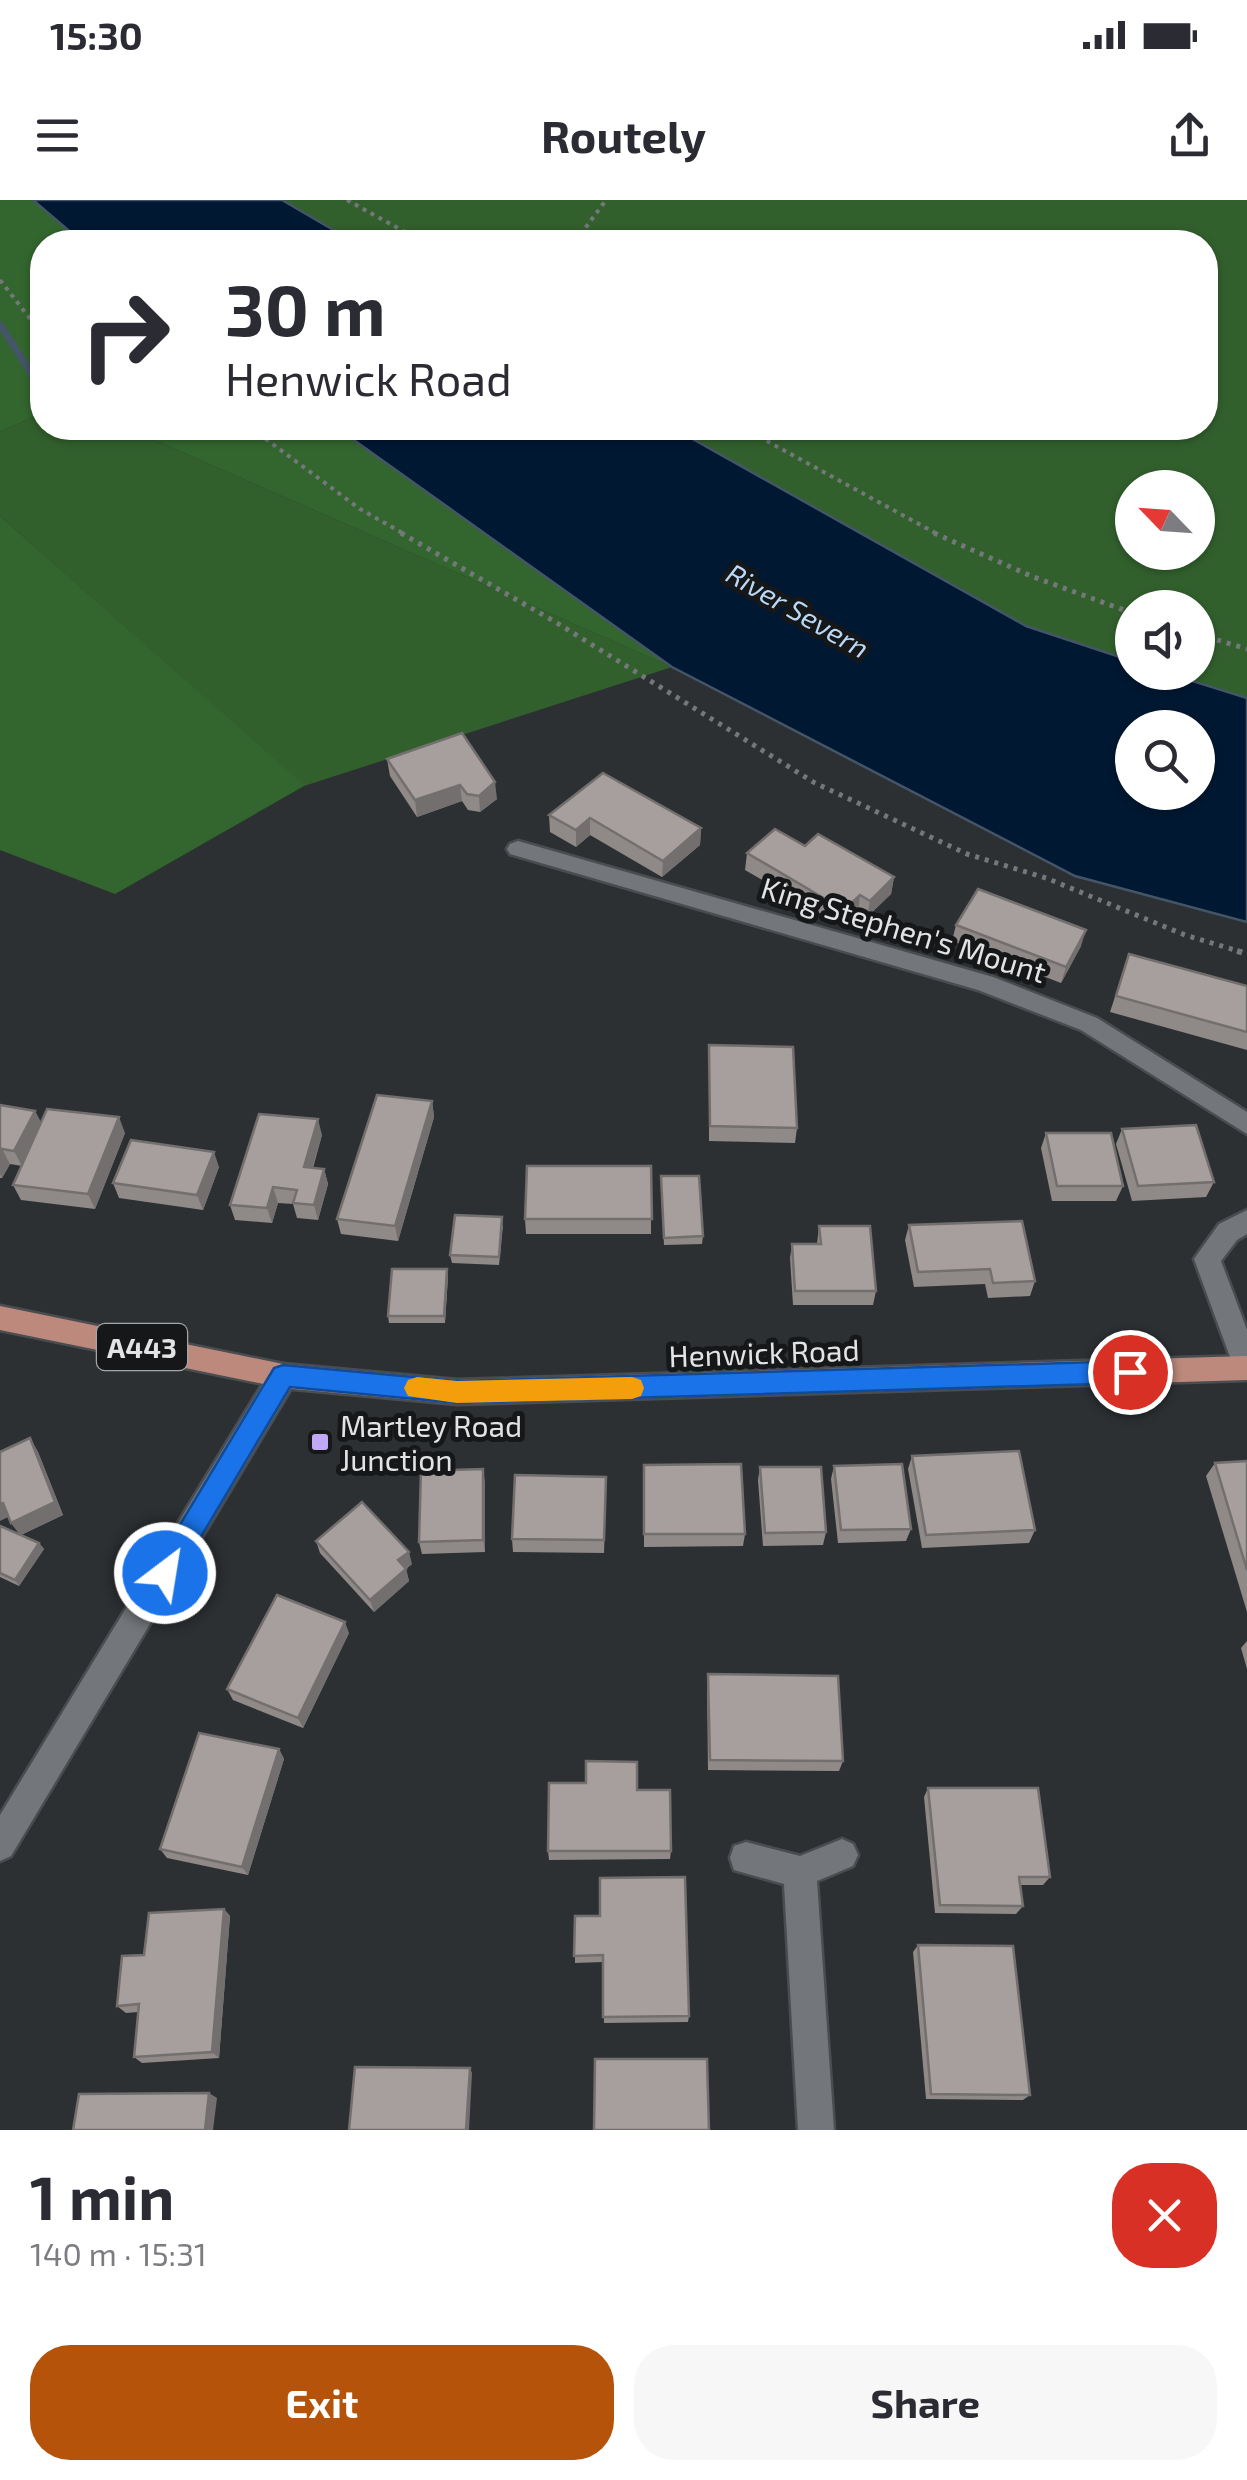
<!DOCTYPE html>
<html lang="en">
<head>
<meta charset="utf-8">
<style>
	:root { --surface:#fff; --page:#f7f7f7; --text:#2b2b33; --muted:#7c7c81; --accent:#b45309 }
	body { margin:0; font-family:"Exo 2",sans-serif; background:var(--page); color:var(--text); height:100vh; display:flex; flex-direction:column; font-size:38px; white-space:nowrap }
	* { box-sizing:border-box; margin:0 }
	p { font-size:32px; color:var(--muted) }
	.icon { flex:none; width:55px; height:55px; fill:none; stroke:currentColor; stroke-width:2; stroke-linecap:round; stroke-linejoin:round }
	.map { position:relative; height:1930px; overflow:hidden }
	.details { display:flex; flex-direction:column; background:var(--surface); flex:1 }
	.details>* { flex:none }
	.banner { position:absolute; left:30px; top:30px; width:1188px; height:210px; border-radius:40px; box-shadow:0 2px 8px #0004; background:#fff; color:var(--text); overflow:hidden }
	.needle { width:65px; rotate:295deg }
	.tools { position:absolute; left:1115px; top:270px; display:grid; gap:20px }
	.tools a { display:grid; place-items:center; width:100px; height:100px; border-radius:50%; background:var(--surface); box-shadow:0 2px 8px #0004; font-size:50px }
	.pin { position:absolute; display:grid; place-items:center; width:85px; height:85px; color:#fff; margin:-42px; border:5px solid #fff; border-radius:50%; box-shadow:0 2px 10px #0007 }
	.me { position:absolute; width:110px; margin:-55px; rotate:31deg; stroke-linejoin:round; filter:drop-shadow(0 0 8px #0008) }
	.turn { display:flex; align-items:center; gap:35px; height:210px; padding:0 30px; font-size:45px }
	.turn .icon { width:130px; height:130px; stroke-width:2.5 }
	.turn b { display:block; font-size:70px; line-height:85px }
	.round { display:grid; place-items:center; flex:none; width:105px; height:105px; border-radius:40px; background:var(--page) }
	.summary { display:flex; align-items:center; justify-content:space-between; height:170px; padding:0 30px }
	h1 { font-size:60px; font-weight:700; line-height:75px }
	.primary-button { display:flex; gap:20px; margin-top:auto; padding:20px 30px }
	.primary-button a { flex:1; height:115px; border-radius:40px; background:var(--accent); color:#fff; font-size:40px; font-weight:700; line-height:115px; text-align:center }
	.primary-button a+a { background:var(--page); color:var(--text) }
	.status { display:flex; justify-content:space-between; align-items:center; height:70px; padding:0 50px; background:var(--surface); direction:ltr }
	.status svg { height:28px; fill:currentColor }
	header { display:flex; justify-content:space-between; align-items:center; height:130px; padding:0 30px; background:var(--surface); font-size:45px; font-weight:700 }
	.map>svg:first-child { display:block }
	.green { fill:#32602d; fill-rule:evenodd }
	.forest { fill:#33662e }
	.water { fill:#001832; stroke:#445568; stroke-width:2.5; fill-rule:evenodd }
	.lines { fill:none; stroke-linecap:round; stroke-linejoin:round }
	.stream { fill:#445568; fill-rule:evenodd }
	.street-casing { stroke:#4a4d50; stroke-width:5 }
	.secondary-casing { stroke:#4a4d50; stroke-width:5 }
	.primary-casing { stroke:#4a4d50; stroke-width:5 }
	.path-far2 { stroke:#75787b; stroke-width:4; stroke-dasharray:4 5; stroke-linecap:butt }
	.path-far1 { stroke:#75787b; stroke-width:5; stroke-dasharray:4 6; stroke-linecap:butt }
	.path { stroke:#75787b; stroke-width:6; stroke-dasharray:5 8; stroke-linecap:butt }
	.street { fill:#73777b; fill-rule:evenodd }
	.secondary { fill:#73777b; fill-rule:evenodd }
	.primary { fill:#bc897c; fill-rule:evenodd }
	.wall { fill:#8f8988 }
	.shaded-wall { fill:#746f6f }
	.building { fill:#a69f9e; stroke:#746f6f; stroke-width:2.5 }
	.route { fill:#1a73e8; stroke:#114b97; stroke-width:2.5 }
	.slow { fill:#f59e0b }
	.poi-dot { fill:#bfa9f4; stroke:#161719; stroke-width:4 }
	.labels { text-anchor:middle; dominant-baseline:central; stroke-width:10; stroke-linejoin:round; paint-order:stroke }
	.far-water-label { font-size:28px; font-style:italic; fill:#bad9f7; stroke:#161719 }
	.shield { fill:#161719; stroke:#a4a6a8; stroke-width:2.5 }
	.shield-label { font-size:28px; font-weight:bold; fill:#e1e3e5 }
	.street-label { font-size:30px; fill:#e1e3e5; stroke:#161719 }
	.poi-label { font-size:30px; fill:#e1e3e5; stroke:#161719; text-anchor:start }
</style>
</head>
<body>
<div class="status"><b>15:30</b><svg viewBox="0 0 49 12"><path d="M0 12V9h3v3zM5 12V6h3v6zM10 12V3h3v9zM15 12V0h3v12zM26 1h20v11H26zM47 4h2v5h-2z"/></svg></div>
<header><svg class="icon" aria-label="menu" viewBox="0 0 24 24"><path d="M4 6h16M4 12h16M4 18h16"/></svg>Routely<svg class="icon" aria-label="share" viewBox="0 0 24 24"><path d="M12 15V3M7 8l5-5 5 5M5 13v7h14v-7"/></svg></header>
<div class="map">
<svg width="1247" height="1930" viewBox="0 0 1247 1930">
	<rect width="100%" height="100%" fill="#2d3033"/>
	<g class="green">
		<path d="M282 0H1247V498L1167 473 1198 472V408H1132V461L1026 427 673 228H1205V42H354ZM1132 288H1198V352H1132Z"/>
		<path d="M42 213V228H127L672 467 304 586 0 316V232Z"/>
	</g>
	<g class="forest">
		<path d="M0 0H33L82 42H42V213L0 232Z"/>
		<path d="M127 228H337L672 467Z"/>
		<path d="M0 316 304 585V586L115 694 0 650Z"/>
	</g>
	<g class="water">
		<path d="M33 0H282L354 42H82Z"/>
		<path d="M337 228H673L1026 426 1132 461V472L1167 473 1247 498V722L1075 676 672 467ZM1132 528H1198V592H1132Z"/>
	</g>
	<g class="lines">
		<path class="stream" d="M0 121 4 124 37 176 42 174V180L32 181 0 131Z"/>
		<defs>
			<g id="street">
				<path d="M518 641 993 777 1097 818 1247 912V934L1081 830 978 790 510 654 507 649 510 644Z"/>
				<path d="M1247 1010V1034L1237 1040 1221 1061 1247 1130V1177L1237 1173 1233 1165 1194 1059 1219 1024Z"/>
				<path d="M842 1639 853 1644 858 1655 853 1666 817 1681 834 1930H798L784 1684 734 1670 730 1658 734 1646 746 1642 800 1656Z"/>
			</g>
			<path id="secondary" d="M283 1164 293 1167 297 1176 293 1185 11 1656 0 1661V1615L273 1167Z"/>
			<path id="primary" d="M0 1106 283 1164 457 1180 1247 1156V1180L457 1204 283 1188 0 1130Z"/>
		</defs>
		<use href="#street" class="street-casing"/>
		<use href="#secondary" class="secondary-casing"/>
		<use href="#primary" class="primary-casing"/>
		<g class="path-far2">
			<path d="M347 0 423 42"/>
			<path d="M575 42 606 0"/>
			<path d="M0 80 42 134"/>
			<path d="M251 228 360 309 406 335"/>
			<path d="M743 228 939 335"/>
		</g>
		<g class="path-far1">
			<path d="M401 333 557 423 815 583 967 654 1046 678 1185 735 1245 753"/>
			<path d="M934 333 1031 376 1132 413"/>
			<path d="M1198 434 1247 449"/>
		</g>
		<path class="path" d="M1237 751 1247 754"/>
		<use href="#street" class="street"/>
		<use href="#secondary" class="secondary"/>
		<use href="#primary" class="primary"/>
	</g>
	<g class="wall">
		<path d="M387 559 497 599 480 612 468 610 462 601 417 617 390 576Z"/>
		<path d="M549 615 701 628 700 645 662 677 590 635 576 647 550 632Z"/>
		<path d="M805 646 894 677 891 694 867 717 858 712 842 726 745 670 747 653Z"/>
		<path d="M956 725 1081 746 1061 783 952 741Z"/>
		<path d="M1129 754 1247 786V850L1110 812Z"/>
		<path d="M709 845 797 928 795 943 709 941Z"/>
		<path d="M432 901 434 917 398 1041 341 1034 337 1019Z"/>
		<path d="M0 905 35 911 41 923 125 933 95 1009 21 1000 13 985 22 966 10 964 2 978H0Z"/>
		<path d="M1122 929 1214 982 1206 997 1132 1001 1116 944Z"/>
		<path d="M1046 933 1123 986 1116 1001H1052L1041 948Z"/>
		<path d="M322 935 313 968 324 969 328 984 318 1020 297 1018 293 1004 278 1003 272 1023 235 1020 230 1005Z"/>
		<path d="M651 966V1034H526L525 1019Z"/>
		<path d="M219 967 203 1010 119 998 113 983Z"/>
		<path d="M661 984 703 1036 702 1044 664 1045Z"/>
		<path d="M503 1025 499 1065 452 1063 450 1055Z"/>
		<path d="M909 1025 1035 1081 1030 1096 988 1098 985 1084 914 1087 905 1040Z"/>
		<path d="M819 1026 876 1091 873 1105H793L790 1058 792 1044H817Z"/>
		<path d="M447 1069 448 1076 445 1123H389L388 1116Z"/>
		<path d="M30 1238 38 1252 63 1315 21 1335 39 1343 44 1349 19 1386 0 1377V1326L20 1334 11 1323Z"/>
		<path d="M912 1256 1035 1330 1029 1343 922 1348 908 1269Z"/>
		<path d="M1247 1261V1412L1206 1276 1215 1263Z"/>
		<path d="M644 1265 745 1334 743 1346 644 1347Z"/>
		<path d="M834 1266 911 1329 906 1341 838 1343 831 1279Z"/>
		<path d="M760 1267 826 1332 823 1345 763 1346 758 1280Z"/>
		<path d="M485 1282V1352L422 1354 419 1342Z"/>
		<path d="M606 1289 604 1353 513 1352 512 1339Z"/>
		<path d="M316 1341 412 1364 406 1369 409 1381 374 1412 320 1353Z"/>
		<path d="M349 1433 303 1528 233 1500 227 1489Z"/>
		<path d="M1247 1441V1469L1241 1448Z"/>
		<path d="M708 1474 843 1561 839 1571 708 1570 707 1485Z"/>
		<path d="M279 1549 284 1559 248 1675 167 1658 160 1649Z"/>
		<path d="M928 1588 1050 1677 1043 1685H1020L1023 1706 1016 1714 935 1713 924 1597Z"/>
		<path d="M637 1590 671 1651 670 1659 549 1660 548 1651Z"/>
		<path d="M224 1709 230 1716 219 1858 142 1863 134 1857 138 1812 126 1813 117 1806 144 1755Z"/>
		<path d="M575 1716 689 1816 688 1822 604 1823 603 1762 575 1763Z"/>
		<path d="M918 1745 1030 1895 1023 1900 926 1899 913 1752Z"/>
	</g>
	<g class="shaded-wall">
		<path d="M495 582 497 599 480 612 479 596Z"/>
		<path d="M460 585 462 601 417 617 415 600Z"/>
		<path d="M590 618V635L576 647V630Z"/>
		<path d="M701 628 700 645 662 677 663 661Z"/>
		<path d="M894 677 891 694 867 717 870 701Z"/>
		<path d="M860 695 858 712 842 726 844 710Z"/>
		<path d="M1086 730 1081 746 1061 783 1066 767Z"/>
		<path d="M432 901 434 917 398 1041 395 1026Z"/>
		<path d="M35 911 43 926 22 966 14 951Z"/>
		<path d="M119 917 125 933 95 1009 88 994Z"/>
		<path d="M318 919 322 935 308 982 304 967Z"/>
		<path d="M2 949 10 964 2 978 0 974V953Z"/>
		<path d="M214 952 219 967 203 1010 197 995Z"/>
		<path d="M324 969 328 984 318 1020 314 1005Z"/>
		<path d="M273 987 278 1003 272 1023 267 1008Z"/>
		<path d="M447 1069 448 1076 445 1123 444 1116Z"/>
		<path d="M30 1238 38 1252 63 1315 20 1335 11 1323Z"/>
		<path d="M483 1269 485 1282V1352L483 1340Z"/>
		<path d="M3 1303 12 1315 0 1321V1304Z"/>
		<path d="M39 1343 44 1349 19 1386 15 1380Z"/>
		<path d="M409 1352 412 1364 401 1372 398 1360Z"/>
		<path d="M406 1369 409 1381 374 1412 370 1400Z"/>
		<path d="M345 1422 349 1433 303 1528 298 1518Z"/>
		<path d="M279 1549 284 1559 248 1675 242 1667Z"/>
		<path d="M224 1709 230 1716 219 1858 212 1852Z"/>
		<path d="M470 1868 472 1873 469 1930H466Z"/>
		<path d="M209 1893 217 1898 213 1930H205Z"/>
	</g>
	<g class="building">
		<path d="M462 533 495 582 479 596 467 594 460 585 415 600 387 559Z"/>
		<path d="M603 573 701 628 663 661 590 618 576 630 549 615Z"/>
		<path d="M775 629 805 646 818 634 894 677 870 701 860 695 844 710 747 653Z"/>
		<path d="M978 689 1086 730 1066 767 956 725Z"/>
		<path d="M1129 754 1247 786V832L1116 796Z"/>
		<path d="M709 845 793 847 797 928 710 926Z"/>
		<path d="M377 895 432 901 395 1026 337 1019Z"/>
		<path d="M0 905 35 911 14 951 2 949 0 953Z"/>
		<path d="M47 909 119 917 88 994 13 985Z"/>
		<path d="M259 914 318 919 304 967 324 969 314 1005 293 1003 297 990 273 987 267 1008 230 1005Z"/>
		<path d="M1196 925 1214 982 1138 986 1122 929Z"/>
		<path d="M1046 933H1111L1123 986H1057Z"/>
		<path d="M131 940 214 952 197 995 113 983Z"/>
		<path d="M527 966H651L652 1019H525Z"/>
		<path d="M661 976H699L703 1036 664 1038Z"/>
		<path d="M455 1015 502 1017 499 1057 450 1055Z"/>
		<path d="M1022 1021 1035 1081 993 1083 990 1069 918 1072 909 1025Z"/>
		<path d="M819 1026H870L876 1091H795L792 1044H821Z"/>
		<path d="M392 1069H447L444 1116H388Z"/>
		<path d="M30 1238 55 1302 11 1323 3 1303 0 1304V1252Z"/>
		<path d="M1019 1251 1035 1330 926 1335 912 1256Z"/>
		<path d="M1247 1261V1370L1215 1263Z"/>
		<path d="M741 1264 745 1334H644V1265Z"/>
		<path d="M902 1264 911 1329 841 1330 834 1266Z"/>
		<path d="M760 1267H821L826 1332 765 1333Z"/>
		<path d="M483 1269V1340L419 1342 421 1271Z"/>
		<path d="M515 1275 606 1277 604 1340 512 1339Z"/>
		<path d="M362 1302 409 1352 398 1360 406 1369 370 1400 316 1341Z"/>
		<path d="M0 1326 39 1343 15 1380 0 1373Z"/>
		<path d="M277 1395 345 1422 298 1518 227 1489Z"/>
		<path d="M708 1474 838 1476 843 1561 710 1560Z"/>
		<path d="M199 1533 279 1549 242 1667 160 1649Z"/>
		<path d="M586 1561 637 1562V1590H670L671 1651H548L549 1583H586Z"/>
		<path d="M928 1588H1038L1050 1677H1019L1023 1706 940 1705Z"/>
		<path d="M685 1677 689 1816 603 1817V1755L574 1756 575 1716H600V1678Z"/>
		<path d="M224 1709 212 1852 134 1857 139 1804 117 1806 122 1756 144 1755 149 1713Z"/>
		<path d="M918 1745 1013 1746 1030 1895 931 1894Z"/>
		<path d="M595 1859H707L709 1930H594Z"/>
		<path d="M355 1867 470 1868 466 1930H349Z"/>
		<path d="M209 1893 205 1930H73L79 1894Z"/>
	</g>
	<path class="route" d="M1130 1161 1139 1164 1142 1172 1139 1180 1130 1183 457 1203 290 1187 174 1382 165 1386 155 1382 151 1373 274 1168 283 1165 457 1181Z"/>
	<path class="slow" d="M417 1177 457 1181 632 1177 641 1180 644 1188 641 1196 632 1199 457 1203 408 1196 404 1188 408 1180Z"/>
	<rect class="poi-dot" x="310" y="1232" width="20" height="20" rx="5"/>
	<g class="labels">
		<g class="far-water-label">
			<text transform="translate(798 410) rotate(30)">River Severn</text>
		</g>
		<rect class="shield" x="97" y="1124" width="90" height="46" rx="8"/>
		<g class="shield-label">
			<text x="142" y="1147">A443</text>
		</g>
		<g class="street-label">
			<text transform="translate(904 729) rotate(17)">King Stephen's Mount</text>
			<text transform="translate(764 1152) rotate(-2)">Henwick Road</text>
		</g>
		<g class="poi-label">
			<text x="340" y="1225">Martley Road<tspan x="340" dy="34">Junction</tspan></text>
		</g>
	</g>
</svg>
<div class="tools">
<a><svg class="needle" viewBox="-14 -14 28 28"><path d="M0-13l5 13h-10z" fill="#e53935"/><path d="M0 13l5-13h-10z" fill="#7c7c81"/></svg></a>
<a><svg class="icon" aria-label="sound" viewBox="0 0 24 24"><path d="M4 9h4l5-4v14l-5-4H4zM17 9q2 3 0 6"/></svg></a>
<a><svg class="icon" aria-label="search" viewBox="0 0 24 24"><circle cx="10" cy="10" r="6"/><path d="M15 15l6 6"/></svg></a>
</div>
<div class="pin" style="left:1130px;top:1172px;background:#d93025"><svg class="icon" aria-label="arrive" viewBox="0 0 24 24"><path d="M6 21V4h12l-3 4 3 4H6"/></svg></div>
<svg class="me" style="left:165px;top:1373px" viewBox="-20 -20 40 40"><circle r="17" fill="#1a73e8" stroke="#fff" stroke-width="3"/><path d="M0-11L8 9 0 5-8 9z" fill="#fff"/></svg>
<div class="banner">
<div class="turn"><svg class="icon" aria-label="right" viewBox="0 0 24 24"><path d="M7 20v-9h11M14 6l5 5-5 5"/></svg><div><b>30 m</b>Henwick Road</div></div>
</div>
</div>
<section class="details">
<div class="summary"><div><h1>1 min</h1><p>140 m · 15:31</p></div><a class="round" style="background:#d93025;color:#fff"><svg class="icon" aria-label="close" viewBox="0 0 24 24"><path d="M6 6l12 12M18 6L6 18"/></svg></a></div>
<div class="primary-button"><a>Exit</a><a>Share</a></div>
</section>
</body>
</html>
